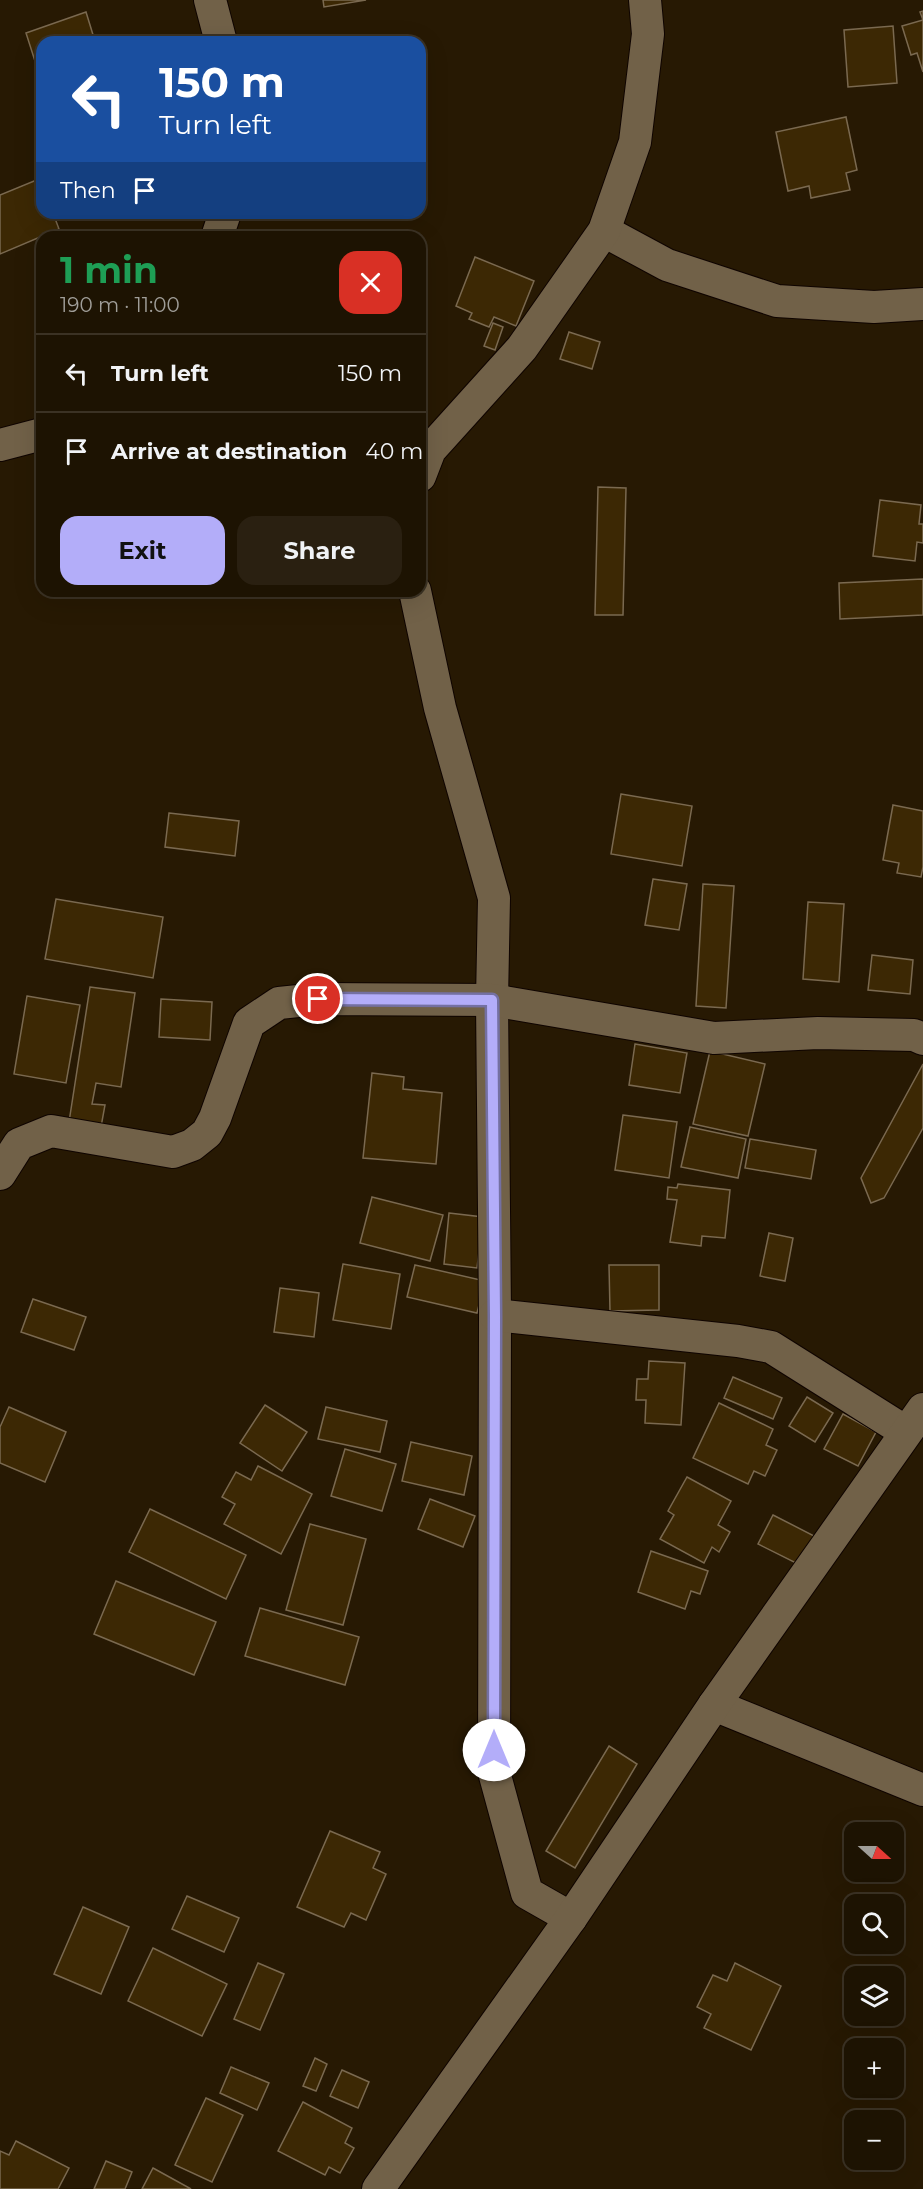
<!DOCTYPE html>
<html lang="en">
<head>
<meta charset="utf-8">
<style>
	:root { --surface:#1d1302; --page:#2a2011; --text:#f1f3f6; --muted:#a09e99; --line:#3b3224; --accent:#b3adf9 }
	body { margin:0; font-family:Montserrat,sans-serif; background:var(--page); color:var(--text); height:100vh; display:flex; flex-direction:column; font-size:22px; white-space:nowrap }
	* { box-sizing:border-box; margin:0 }
	p { font-size:20px; color:var(--muted) }
	.icon { flex:none; width:33px; height:33px; fill:none; stroke:currentColor; stroke-width:2; stroke-linecap:round; stroke-linejoin:round }
	.map { position:relative; flex:1; overflow:hidden }
	.sheet { position:absolute; left:36px; top:231px; width:390px; height:366px; display:flex; flex-direction:column; background:var(--surface); border-radius:18px; box-shadow:0 6px 24px #0002,0 0 0 2px var(--line) }
	.sheet>* { flex:none }
	.hud { position:absolute; left:36px; top:36px; width:390px; height:183px; border-radius:18px; box-shadow:0 6px 24px #0002,0 0 0 2px var(--line); background:#1a4fa0; color:#fff; overflow:hidden }
	.needle { width:39px; rotate:111deg }
	.buttons { position:absolute; left:844px; top:1822px; display:grid; gap:12px }
	.buttons a { display:grid; place-items:center; width:60px; height:60px; border-radius:12px; background:var(--surface); box-shadow:0 6px 24px #0002,0 0 0 2px var(--line); font-size:30px }
	.pin { position:absolute; display:grid; place-items:center; width:51px; height:51px; color:#fff; margin:-26px; border:3px solid #fff; border-radius:50%; box-shadow:0 2px 6px #0007 }
	.me { position:absolute; width:66px; margin:-33px; rotate:0deg; stroke-linejoin:round; filter:drop-shadow(0 0 4px #0008) }
	.turn { display:flex; align-items:center; gap:21px; height:126px; padding:0 24px; font-size:27px }
	.turn .icon { width:78px; height:78px; stroke-width:2.5 }
	.turn b { display:block; font-size:42px; line-height:51px }
	.then { display:flex; align-items:center; height:57px; padding:0 24px; background:#0003; gap:12px; font-size:22px }
	.round { display:grid; place-items:center; flex:none; width:63px; height:63px; border-radius:18px; background:var(--page) }
	.headline { display:flex; align-items:center; justify-content:space-between; height:102px; padding:0 24px }
	h1 { font-size:36px; font-weight:700; line-height:45px; color:#1e9e55 }
	.cta { display:flex; gap:12px; margin-top:auto; padding:12px 24px }
	.cta a { flex:1; height:69px; border-radius:18px; background:var(--accent); color:#111; font-size:24px; font-weight:700; line-height:69px; text-align:center }
	.cta a+a { background:var(--page); color:var(--text) }
	ul { padding:0; list-style:none }
	li { display:flex; align-items:center; gap:18px; height:78px; padding:0 24px; border-top:2px solid var(--line) }
	li div { flex:1 }
	li b { display:block; font-size:22px }
	li em { font-style:normal }
	.map>svg:first-child { display:block }
	.building { fill:#3c2804; stroke:#7a6950; stroke-width:1.5 }
	.lines { fill:none; stroke-linecap:round; stroke-linejoin:round }
	.minor-casing { stroke:#0f0400; stroke-width:34 }
	.minor { stroke:#716148; stroke-width:32 }
	.route-casing { stroke:#7470a2; stroke-width:15 }
	.route { stroke:#b3adf9; stroke-width:10 }
</style>
</head>
<body>
<div class="map">
<svg width="923" height="2189" viewBox="0 0 923 2189">
	<rect width="100%" height="100%" fill="#271903"/>
	<g class="building">
		<path d="M323 0H366L324 7Z"/>
		<path d="M923 11V72L917 53 911 55 902 26 923 20 920 12Z"/>
		<path d="M86 12 94 38 101 36 103 42H42V83L26 33Z"/>
		<path d="M893 26 897 83 848 87 844 30Z"/>
		<path d="M846 117 857 170 846 173 850 190 811 198 809 186 788 191 776 132Z"/>
		<path d="M39 179 42 186V213H53L59 229 0 254V195Z"/>
		<path d="M475 257 534 281 516 326 494 317 489 327 469 319 472 313 456 306Z"/>
		<path d="M493 323 503 327 495 350 484 346Z"/>
		<path d="M569 332 600 342 592 369 560 359Z"/>
		<path d="M598 487 626 488 623 615H595Z"/>
		<path d="M880 500 921 505 919 524H923V543L917 542 915 561 873 556Z"/>
		<path d="M923 579V615L840 619 839 583Z"/>
		<path d="M621 794 692 806 682 866 611 854Z"/>
		<path d="M893 805 923 811V867L921 877 897 873 899 863 883 860Z"/>
		<path d="M169 813 239 821 235 856 165 847Z"/>
		<path d="M653 879 687 884 679 930 645 925Z"/>
		<path d="M703 884 734 886 726 1008 696 1006Z"/>
		<path d="M56 899 163 917 153 978 45 959Z"/>
		<path d="M808 902 844 904 839 982 803 979Z"/>
		<path d="M872 955 913 960 910 994 868 990Z"/>
		<path d="M90 987 135 993 121 1087 96 1083 92 1104 105 1105 101 1127 69 1122Z"/>
		<path d="M27 996 80 1005 66 1083 14 1074Z"/>
		<path d="M161 999 212 1002 210 1040 159 1037Z"/>
		<path d="M635 1044 687 1053 680 1093 629 1085Z"/>
		<path d="M710 1051 765 1064 748 1136 693 1124Z"/>
		<path d="M923 1064V1128L884 1198 871 1203 861 1178Z"/>
		<path d="M372 1073 404 1077 403 1089 442 1093 436 1164 363 1158Z"/>
		<path d="M623 1115 677 1122 669 1178 615 1170Z"/>
		<path d="M690 1127 746 1139 738 1178 681 1167Z"/>
		<path d="M750 1139 816 1150 811 1179 745 1168Z"/>
		<path d="M678 1184 730 1190 725 1238 702 1236 701 1246 670 1242 677 1200 667 1199 668 1187 677 1188Z"/>
		<path d="M372 1197 443 1215 430 1261 360 1243Z"/>
		<path d="M449 1213 483 1217 477 1268 444 1264Z"/>
		<path d="M769 1233 793 1238 785 1281 760 1276Z"/>
		<path d="M343 1264 400 1274 391 1329 333 1320Z"/>
		<path d="M415 1265 485 1281 477 1313 407 1297Z"/>
		<path d="M609 1265H659V1310L610 1311Z"/>
		<path d="M280 1288 319 1293 314 1337 274 1332Z"/>
		<path d="M33 1299 86 1317 74 1350 21 1332Z"/>
		<path d="M649 1361 685 1363 681 1425 645 1423 646 1400H636L637 1379H648Z"/>
		<path d="M733 1377 782 1398 773 1419 724 1398Z"/>
		<path d="M807 1397 833 1413 815 1442 789 1426Z"/>
		<path d="M719 1403 773 1429 766 1445 777 1450 765 1476 754 1471 748 1484 693 1458Z"/>
		<path d="M265 1405 307 1432 282 1471 240 1443Z"/>
		<path d="M9 1407 66 1432 45 1482 0 1463V1427Z"/>
		<path d="M326 1407 387 1421 380 1452 318 1439Z"/>
		<path d="M843 1414 876 1432 858 1466 824 1449Z"/>
		<path d="M411 1442 472 1456 464 1495 402 1481Z"/>
		<path d="M345 1449 396 1464 382 1511 331 1496Z"/>
		<path d="M258 1466 312 1494 281 1554 224 1524 235 1504 222 1497 236 1472 251 1480Z"/>
		<path d="M687 1477 731 1501 718 1525 730 1532 719 1552 712 1547 704 1563 660 1539 674 1515 668 1511Z"/>
		<path d="M430 1499 475 1516 463 1547 418 1529Z"/>
		<path d="M150 1509 246 1555 226 1599 129 1552Z"/>
		<path d="M773 1515 820 1539 806 1568 758 1544Z"/>
		<path d="M310 1524 366 1539 343 1625 286 1610Z"/>
		<path d="M651 1551 708 1571 700 1594 691 1591 685 1609 638 1592Z"/>
		<path d="M116 1581 216 1622 194 1675 94 1634Z"/>
		<path d="M260 1608 359 1637 345 1685 245 1656Z"/>
		<path d="M609 1746 637 1764 575 1868 546 1851Z"/>
		<path d="M330 1831 380 1852 373 1868 386 1874 366 1920 351 1913 344 1927 297 1907Z"/>
		<path d="M187 1896 239 1918 224 1952 172 1929Z"/>
		<path d="M83 1907 129 1927 101 1994 54 1974Z"/>
		<path d="M153 1948 227 1984 202 2036 128 2001Z"/>
		<path d="M258 1963 284 1974 260 2030 234 2019Z"/>
		<path d="M735 1963 781 1986 751 2050 704 2028 711 2014 697 2007 713 1975 727 1981Z"/>
		<path d="M315 2058 327 2064 316 2091 303 2086Z"/>
		<path d="M231 2067 269 2083 257 2110 220 2093Z"/>
		<path d="M342 2070 369 2082 358 2108 330 2096Z"/>
		<path d="M206 2098 243 2115 212 2182 175 2165Z"/>
		<path d="M303 2102 352 2128 345 2143 354 2148 340 2173 329 2167 325 2175 278 2151Z"/>
		<path d="M16 2141 69 2168 58 2189H0V2151L9 2155Z"/>
		<path d="M106 2161 132 2172 125 2189H94Z"/>
		<path d="M153 2168 191 2189H142Z"/>
	</g>
	<g class="lines">
		<defs>
			<g id="minor">
				<path d="M210 0 221 42"/>
				<path d="M604 231 667 265 777 301 874 307 923 304"/>
				<path d="M217 237 225 213"/>
				<path d="M0 445 42 434"/>
				<path d="M420 476 430 450 522 348 604 231 635 142 648 34 645 0"/>
				<path d="M415 591 440 708 494 898 492 1000 495 1315 494 1772 527 1893 571 1918"/>
				<path d="M0 1174 19 1144 51 1131 173 1152 192 1145 207 1133 215 1118 249 1023 279 1003 318 999 492 1000 714 1038 818 1033 914 1035 923 1039"/>
				<path d="M495 1315 738 1341 771 1347 906 1432"/>
				<path d="M714 1705 923 1790"/>
				<path d="M378 2189 571 1918 714 1705 923 1409"/>
			</g>
		</defs>
		<use href="#minor" class="minor-casing"/>
		<use href="#minor" class="minor"/>
	</g>
	<g class="lines">
		<defs>
			<path id="route" d="M318 999 492 1000 495 1316 494 1750"/>
		</defs>
		<use href="#route" class="route-casing"/>
		<use href="#route" class="route"/>
	</g>
</svg>
<div class="buttons">
<a><svg class="needle" viewBox="-14 -14 28 28"><path d="M0-13l5 13h-10z" fill="#e53935"/><path d="M0 13l5-13h-10z" fill="#a09e99"/></svg></a>
<a><svg class="icon" aria-label="search" viewBox="0 0 24 24"><circle cx="10" cy="10" r="6"/><path d="M15 15l6 6"/></svg></a>
<a><svg class="icon" aria-label="layers" viewBox="0 0 24 24"><path d="M12 4l9 5-9 5-9-5zM3 14l9 5 9-5"/></svg></a>
<a>+</a>
<a>−</a>
</div>
<div class="pin" style="left:318px;top:999px;background:#d93025"><svg class="icon" aria-label="arrive" viewBox="0 0 24 24"><path d="M6 21V4h12l-3 4 3 4H6"/></svg></div>
<svg class="me" style="left:494px;top:1750px" viewBox="-20 -20 40 40"><circle r="19" fill="#fff"/><path d="M0-13L10 11 0 6-10 11z" fill="#b3adf9"/></svg>
<div class="hud">
<div class="turn"><svg class="icon" aria-label="left" viewBox="0 0 24 24"><path d="M17 20v-9H6M10 6l-5 5 5 5"/></svg><div><b>150 m</b>Turn left</div></div>
<div class="then">Then<svg class="icon" aria-label="arrive" viewBox="0 0 24 24"><path d="M6 21V4h12l-3 4 3 4H6"/></svg></div>
</div>
<section class="sheet">
<div class="headline"><div><h1>1 min</h1><p>190 m · 11:00</p></div><a class="round" style="background:#d93025;color:#fff"><svg class="icon" aria-label="close" viewBox="0 0 24 24"><path d="M6 6l12 12M18 6L6 18"/></svg></a></div>
<ul>
<li><svg class="icon" aria-label="left" viewBox="0 0 24 24"><path d="M17 20v-9H6M10 6l-5 5 5 5"/></svg><div><b>Turn left</b></div><em>150 m</em></li>
<li><svg class="icon" aria-label="arrive" viewBox="0 0 24 24"><path d="M6 21V4h12l-3 4 3 4H6"/></svg><div><b>Arrive at destination</b></div><em>40 m</em></li>
</ul>
<div class="cta"><a>Exit</a><a>Share</a></div>
</section>
</div>
</body>
</html>
